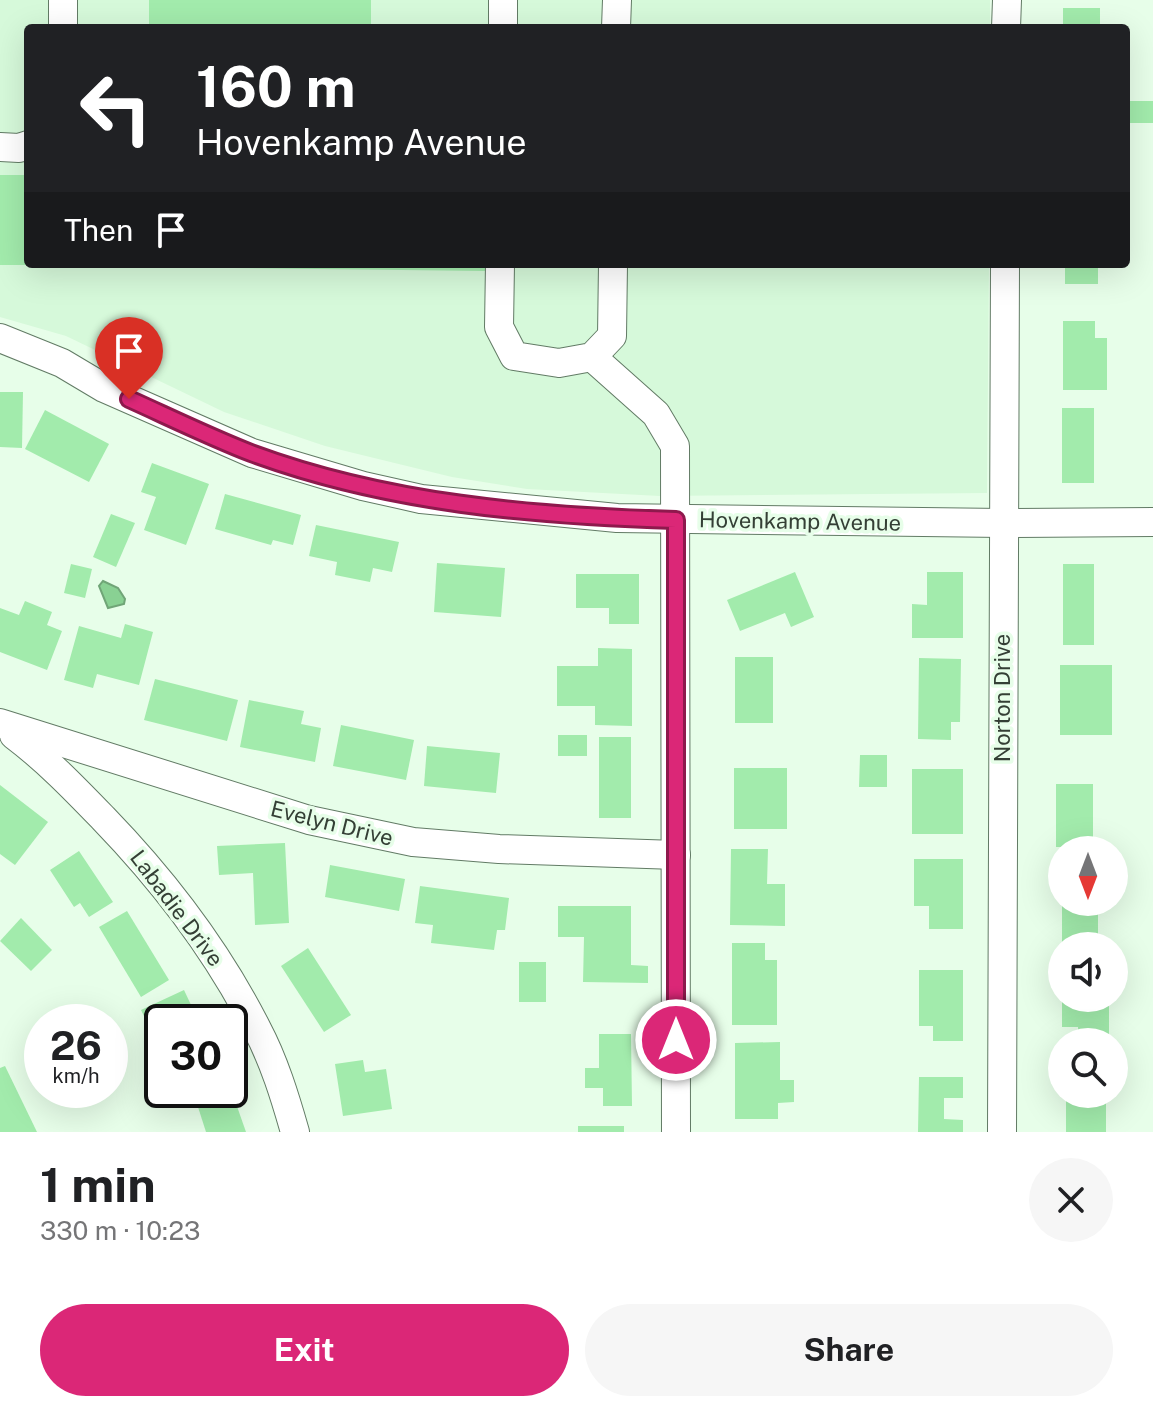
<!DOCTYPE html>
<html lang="en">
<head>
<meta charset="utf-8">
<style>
	:root { --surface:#fff; --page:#f6f6f6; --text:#202124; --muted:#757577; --accent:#db2777 }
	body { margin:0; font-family:"Public Sans",sans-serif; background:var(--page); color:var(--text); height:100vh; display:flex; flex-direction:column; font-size:30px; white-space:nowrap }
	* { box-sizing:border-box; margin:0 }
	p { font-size:26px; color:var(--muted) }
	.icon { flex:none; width:44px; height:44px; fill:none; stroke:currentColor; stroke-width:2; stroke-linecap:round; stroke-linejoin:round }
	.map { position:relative; height:1132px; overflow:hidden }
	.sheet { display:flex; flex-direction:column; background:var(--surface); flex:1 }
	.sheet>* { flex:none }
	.banner { position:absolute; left:24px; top:24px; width:1106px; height:244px; border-radius:8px; box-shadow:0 8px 32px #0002; background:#202124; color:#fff; overflow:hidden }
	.needle { width:52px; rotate:180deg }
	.controls { position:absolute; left:1048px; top:836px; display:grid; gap:16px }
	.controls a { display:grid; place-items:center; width:80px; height:80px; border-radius:50%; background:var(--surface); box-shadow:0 8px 32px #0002; font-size:40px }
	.speed { position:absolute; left:24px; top:1004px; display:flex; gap:16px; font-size:40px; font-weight:700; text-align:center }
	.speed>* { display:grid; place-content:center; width:104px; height:104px; border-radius:50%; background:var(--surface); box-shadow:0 8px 32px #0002; line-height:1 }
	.speed small { font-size:20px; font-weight:400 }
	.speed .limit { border:4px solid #111; border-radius:12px; background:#fff; color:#111 }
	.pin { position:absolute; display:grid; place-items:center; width:68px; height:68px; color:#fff; margin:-82px -34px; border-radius:50% 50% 50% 0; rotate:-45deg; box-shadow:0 0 8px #0007 }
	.pin .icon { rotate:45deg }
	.me { position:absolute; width:88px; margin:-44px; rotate:0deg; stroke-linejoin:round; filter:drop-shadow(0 0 6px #0008) }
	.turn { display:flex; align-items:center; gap:28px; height:168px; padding:0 40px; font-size:36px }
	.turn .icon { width:104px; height:104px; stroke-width:2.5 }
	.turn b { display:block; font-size:56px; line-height:68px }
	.then { display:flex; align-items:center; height:76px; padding:0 40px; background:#0003; gap:16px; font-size:30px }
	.round { display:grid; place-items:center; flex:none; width:84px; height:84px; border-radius:42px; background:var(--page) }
	.headline { display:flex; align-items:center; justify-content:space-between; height:136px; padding:0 40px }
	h1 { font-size:48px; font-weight:700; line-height:60px }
	.action { display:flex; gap:16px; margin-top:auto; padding:16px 40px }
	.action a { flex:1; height:92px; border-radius:48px; background:var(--accent); color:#fff; font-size:32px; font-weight:700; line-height:92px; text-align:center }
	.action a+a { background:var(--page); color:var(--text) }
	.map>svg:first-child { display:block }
	.built { fill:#d6f9da }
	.water { fill:#89d193; stroke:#70a577; stroke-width:2 }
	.building { fill:#a2ebac }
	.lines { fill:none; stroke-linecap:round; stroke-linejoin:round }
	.minor-casing { stroke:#627b65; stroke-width:30 }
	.minor { stroke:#fff; stroke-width:28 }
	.route-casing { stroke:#8e194d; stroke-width:20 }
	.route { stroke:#db2777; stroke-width:14 }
	.labels { text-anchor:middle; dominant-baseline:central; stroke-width:7; stroke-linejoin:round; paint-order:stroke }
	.street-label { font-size:22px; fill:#343f35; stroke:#e7fee9 }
</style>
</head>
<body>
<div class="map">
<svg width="1153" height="1132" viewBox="0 0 1153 1132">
	<rect width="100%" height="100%" fill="#e7fee9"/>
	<path class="built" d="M0 0H990V28H28V264H989L987 493 660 496 527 489 452 477 325 446 224 412 66 336 0 317Z"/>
	<path class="water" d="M103 581 118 588 125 599 124 604 108 608 99 586Z"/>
	<g class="building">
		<rect x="149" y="0" width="222" height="28"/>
		<rect x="1063" y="8" width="37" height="20"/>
		<rect x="1130" y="101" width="23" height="22"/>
		<rect x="0" y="175" width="28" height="90"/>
		<path d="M139 264H485V271L139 267Z"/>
		<rect x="1065" y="264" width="33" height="20"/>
		<path d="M1063 321H1095V338H1107V390H1063Z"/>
		<path d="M0 392H23L22 448 0 447Z"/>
		<rect x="1062" y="408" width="32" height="75"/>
		<path d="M45 410 109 444 89 482 25 449Z"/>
		<path d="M152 463 209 484 186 545 144 530 156 497 141 492Z"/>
		<path d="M225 494 301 515 293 545 273 540 271 545 215 529Z"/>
		<path d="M111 514 135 523 116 567 93 557Z"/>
		<path d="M316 525 399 542 392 572 373 568 370 582 335 575 337 562 309 556Z"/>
		<path d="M437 563 505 568 501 617 434 612Z"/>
		<path d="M71 564 92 569 85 598 64 593Z"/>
		<rect x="1063" y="564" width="31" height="81"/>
		<path d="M795 572 814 617 791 627 785 613 740 631 727 600Z"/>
		<path d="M927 572H963V638H912V604L927 605Z"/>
		<path d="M576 574H639V624H609V608H576Z"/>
		<path d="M25 601 52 612 47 625 62 631 47 670 0 652V608L19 615Z"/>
		<path d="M125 624 153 632 139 685 97 674 93 688 64 680 79 626 121 638Z"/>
		<path d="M598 648 632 649V726L595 725V706H557V666H598Z"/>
		<rect x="735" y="657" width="38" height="66"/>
		<path d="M919 658 961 659 960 722H951V740L918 739Z"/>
		<rect x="1060" y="665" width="52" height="70"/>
		<path d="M155 679 238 700 227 741 144 720Z"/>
		<path d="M249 700 304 711 301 724 321 728 315 762 240 747Z"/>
		<path d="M341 725 414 740 406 780 333 766Z"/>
		<rect x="558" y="735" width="29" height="21"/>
		<rect x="599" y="737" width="32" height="81"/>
		<path d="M427 746 500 753 496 793 424 786Z"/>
		<path d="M860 755H887V787H859Z"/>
		<rect x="734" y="768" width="53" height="61"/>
		<rect x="912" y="769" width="51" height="65"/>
		<rect x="1056" y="784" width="37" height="63"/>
		<path d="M0 785 48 822 15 865 0 854Z"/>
		<path d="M285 843 289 923 255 925 253 873 219 875 217 846Z"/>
		<path d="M731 849H768L767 884H785V926L730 925Z"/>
		<path d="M79 851 113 902 89 917 80 903 74 907 50 870Z"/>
		<path d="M914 859H963V929H929V906H914Z"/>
		<path d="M330 865 405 879 399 911 325 897Z"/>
		<path d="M420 886 509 898 505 930H497L494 950 431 943 433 925 415 923Z"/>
		<rect x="1062" y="902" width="36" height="44"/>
		<path d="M558 906H631V965L648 966V983L583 982 584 937H558Z"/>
		<path d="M127 911 169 980 141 997 99 927Z"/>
		<path d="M21 918 52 950 31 971 0 941Z"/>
		<path d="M732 943H765V960H777V1025H732Z"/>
		<path d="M308 948 351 1015 324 1032 281 966Z"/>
		<rect x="519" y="962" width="27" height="40"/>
		<path d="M919 970H963V1041H933V1026H919Z"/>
		<path d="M184 990 199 1022H162V1053L141 1010Z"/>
		<path d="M1062 998H1109V1042H1079L1078 1027H1062Z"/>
		<path d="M599 1034H631L632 1106H603V1088H585V1068H599Z"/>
		<path d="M780 1042V1080H794V1102L778 1103V1119H735V1043Z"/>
		<path d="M363 1060 365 1072 386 1069 392 1109 343 1116 335 1064Z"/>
		<path d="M5 1066 37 1132H0V1068Z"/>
		<path d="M919 1077H963V1098H944V1119L963 1120V1132H918Z"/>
		<rect x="1066" y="1094" width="40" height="38"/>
		<path d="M233 1095 246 1132H206L198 1107Z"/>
		<rect x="578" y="1126" width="46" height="6"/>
	</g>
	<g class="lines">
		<defs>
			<g id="minor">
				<path d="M63 28V0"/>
				<path d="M503 28V0"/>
				<path d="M616 28 617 0"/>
				<path d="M1006 28 1007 0"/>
				<path d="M0 147 19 148 28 145"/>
				<path d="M500 264 499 327 514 356 559 363 592 357 612 336 613 264"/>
				<path d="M0 338 62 363 104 388 252 453 363 486 421 499 617 518 1003 523 1153 522"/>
				<path d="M592 357 656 414 675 446 676 1132"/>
				<path d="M0 723 309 820 413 842 499 849 676 855"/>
				<path d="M14 735C47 760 74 788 103 818 164 881 217 950 257 1029 274 1061 285 1097 295 1132"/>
				<path d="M1002 1132 1005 264"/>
			</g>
		</defs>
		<use href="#minor" class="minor-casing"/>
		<use href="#minor" class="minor"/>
	</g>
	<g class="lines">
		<defs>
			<path id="route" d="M129 399C169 417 210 437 251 453 386 503 533 516 676 520V1040"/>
		</defs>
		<use href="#route" class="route-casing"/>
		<use href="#route" class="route"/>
	</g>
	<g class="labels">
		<g class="street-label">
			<text transform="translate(800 521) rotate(1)">Hovenkamp Avenue</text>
			<text transform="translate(1002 698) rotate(-90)">Norton Drive</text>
			<text transform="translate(332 823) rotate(14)">Evelyn Drive</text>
			<text transform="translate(177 908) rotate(53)">Labadie Drive</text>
		</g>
	</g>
</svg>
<div class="controls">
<a><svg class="needle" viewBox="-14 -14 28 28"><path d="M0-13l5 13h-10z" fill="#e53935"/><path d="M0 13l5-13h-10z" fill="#757577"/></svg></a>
<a><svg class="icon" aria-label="sound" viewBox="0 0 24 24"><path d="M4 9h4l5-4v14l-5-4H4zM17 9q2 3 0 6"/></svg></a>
<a><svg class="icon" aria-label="search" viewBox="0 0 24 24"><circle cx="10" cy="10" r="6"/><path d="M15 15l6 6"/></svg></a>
</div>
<div class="speed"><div>26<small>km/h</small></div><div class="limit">30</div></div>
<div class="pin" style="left:129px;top:399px;background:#d93025"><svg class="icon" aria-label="arrive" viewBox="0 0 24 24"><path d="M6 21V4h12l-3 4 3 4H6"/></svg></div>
<svg class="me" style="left:676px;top:1040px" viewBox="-20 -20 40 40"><circle r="17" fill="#db2777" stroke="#fff" stroke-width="3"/><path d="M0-11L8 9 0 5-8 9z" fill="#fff"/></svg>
<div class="banner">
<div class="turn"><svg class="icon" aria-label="left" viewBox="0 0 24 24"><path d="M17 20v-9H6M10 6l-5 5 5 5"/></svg><div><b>160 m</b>Hovenkamp Avenue</div></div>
<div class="then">Then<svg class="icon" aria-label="arrive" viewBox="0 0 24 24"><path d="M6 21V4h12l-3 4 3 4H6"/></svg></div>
</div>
</div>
<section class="sheet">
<div class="headline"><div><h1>1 min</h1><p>330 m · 10:23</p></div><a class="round"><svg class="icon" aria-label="close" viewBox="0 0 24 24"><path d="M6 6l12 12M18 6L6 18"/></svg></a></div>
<div class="action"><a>Exit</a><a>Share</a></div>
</section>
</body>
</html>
